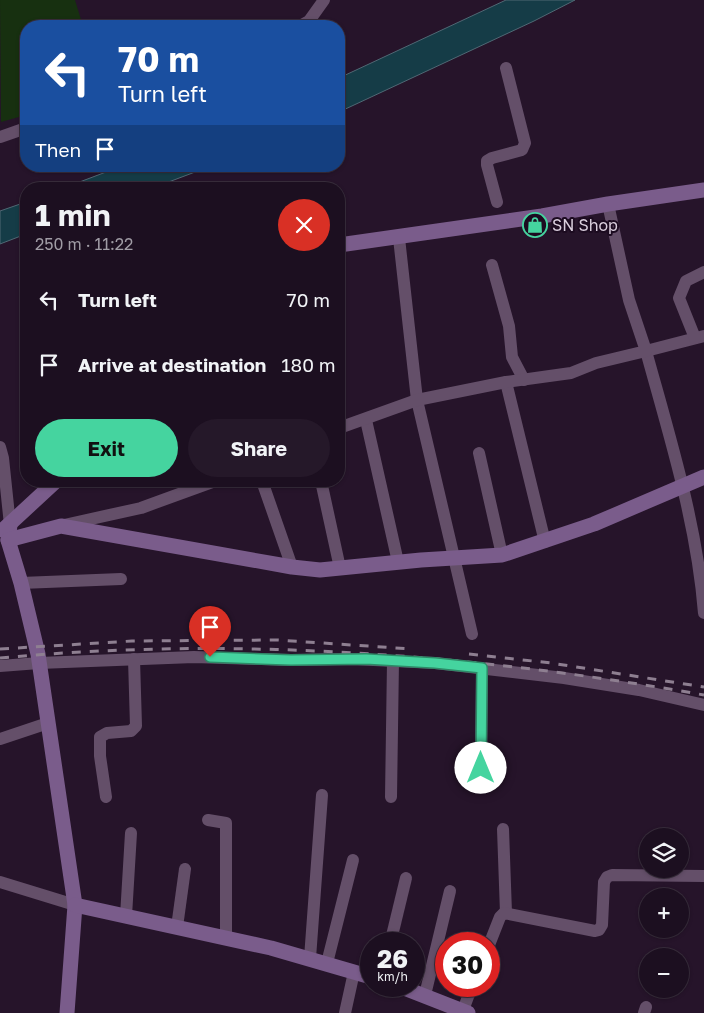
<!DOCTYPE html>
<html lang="en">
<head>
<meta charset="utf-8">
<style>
	:root { --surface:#1c0f20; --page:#251829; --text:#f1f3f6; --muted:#a09ca5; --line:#3a2f3e; --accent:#45d49f }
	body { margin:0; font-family:"Golos Text",sans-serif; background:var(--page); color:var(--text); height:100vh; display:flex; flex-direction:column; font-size:19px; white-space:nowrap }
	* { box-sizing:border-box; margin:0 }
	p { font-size:16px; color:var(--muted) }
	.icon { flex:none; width:28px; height:28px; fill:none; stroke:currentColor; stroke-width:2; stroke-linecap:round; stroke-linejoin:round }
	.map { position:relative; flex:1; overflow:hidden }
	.panel { position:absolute; left:20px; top:182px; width:325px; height:305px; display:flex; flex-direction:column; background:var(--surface); border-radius:20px; box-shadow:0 1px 4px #0004,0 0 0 1px var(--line) }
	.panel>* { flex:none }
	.guide { position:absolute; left:20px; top:20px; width:325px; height:152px; border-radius:20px; box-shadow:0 1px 4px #0004,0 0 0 1px var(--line); background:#1a4fa0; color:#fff; overflow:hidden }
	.fabs { position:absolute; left:639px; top:828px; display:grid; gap:10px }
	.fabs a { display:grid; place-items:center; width:50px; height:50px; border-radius:50%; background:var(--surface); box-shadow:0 1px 4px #0004,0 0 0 1px var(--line); font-size:25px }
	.speed { position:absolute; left:360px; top:932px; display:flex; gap:10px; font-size:25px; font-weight:700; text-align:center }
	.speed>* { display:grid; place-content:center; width:65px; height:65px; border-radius:50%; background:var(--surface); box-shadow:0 1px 4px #0004,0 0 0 1px var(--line); line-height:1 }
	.speed small { font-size:12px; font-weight:400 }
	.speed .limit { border:8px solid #d22; background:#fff; color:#111 }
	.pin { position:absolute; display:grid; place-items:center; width:42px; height:42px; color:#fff; margin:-51px -21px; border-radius:50% 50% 50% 0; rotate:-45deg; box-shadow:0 0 5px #0007 }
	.pin .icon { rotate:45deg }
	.me { position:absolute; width:55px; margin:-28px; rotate:0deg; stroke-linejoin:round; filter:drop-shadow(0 0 4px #0008) }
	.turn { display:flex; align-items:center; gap:18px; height:105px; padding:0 15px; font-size:22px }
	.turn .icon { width:65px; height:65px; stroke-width:2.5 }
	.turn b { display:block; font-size:35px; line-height:42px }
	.then { display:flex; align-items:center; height:48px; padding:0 15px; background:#0003; gap:10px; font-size:19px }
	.round { display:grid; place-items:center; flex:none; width:52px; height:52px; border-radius:26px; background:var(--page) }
	.head { display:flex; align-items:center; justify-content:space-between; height:85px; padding:0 15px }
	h1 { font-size:30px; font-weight:700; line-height:38px }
	.primary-button { display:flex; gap:10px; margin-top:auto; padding:10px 15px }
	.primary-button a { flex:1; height:58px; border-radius:30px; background:var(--accent); color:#111; font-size:20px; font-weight:700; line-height:58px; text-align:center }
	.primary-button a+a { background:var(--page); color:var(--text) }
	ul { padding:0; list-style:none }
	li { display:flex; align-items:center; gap:15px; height:65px; padding:0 15px }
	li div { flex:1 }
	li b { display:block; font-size:19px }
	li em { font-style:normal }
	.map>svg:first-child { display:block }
	.green { fill:#173010 }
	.water { fill:#153c47; stroke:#506874 }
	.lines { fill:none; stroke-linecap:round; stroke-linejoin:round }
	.street { stroke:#644f69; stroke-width:12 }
	.secondary { stroke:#7a5c8b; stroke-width:15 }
	.rail { stroke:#8e7f91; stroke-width:3; stroke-dasharray:9 9; stroke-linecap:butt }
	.route-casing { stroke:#2d8a67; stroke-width:12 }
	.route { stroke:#45d49f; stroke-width:9 }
	.labels { text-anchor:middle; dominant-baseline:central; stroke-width:4; stroke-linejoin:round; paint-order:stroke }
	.poi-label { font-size:16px; fill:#dacedd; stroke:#1c0b20; text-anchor:start }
</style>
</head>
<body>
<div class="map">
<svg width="704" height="1013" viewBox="0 0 704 1013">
	<rect width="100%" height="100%" fill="#26142a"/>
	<path class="green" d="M0 0H75L83 26H26V115L1 122Z"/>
	<g class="water">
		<path d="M506 0H575L534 21 339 112V78Z"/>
		<path d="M122 166H211L150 189H61Z"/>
		<path d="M26 202V234L0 244V211Z"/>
	</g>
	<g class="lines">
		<g class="street">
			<path d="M300 26 309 21 324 0"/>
			<path d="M0 137 26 128"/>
			<path d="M497 202 487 165V161L492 158 522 150 525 143 506 68"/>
			<path d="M399 238 417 400 472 634"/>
			<path d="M492 265 509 326 512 357 524 380"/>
			<path d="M704 336 646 351C670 438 697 524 704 613"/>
			<path d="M695 338 679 298 686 281 704 272"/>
			<path d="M506 382 545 542"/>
			<path d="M366 420 398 562"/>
			<path d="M339 428 417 400 506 382 571 373 596 363 646 351 629 300 608 204"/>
			<path d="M0 447 3 458 10 525"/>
			<path d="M479 453 502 555"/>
			<path d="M262 481 292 567"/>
			<path d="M321 481 340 568"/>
			<path d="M64 525 141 508 215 481"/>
			<path d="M21 583 121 579"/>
			<path d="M0 666 39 663 194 657 291 660 353 659 435 663 564 678 639 690 704 705"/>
			<path d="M0 739 48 723"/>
			<path d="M481 768 482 668"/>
			<path d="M106 797 100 756V737L107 733 131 731 136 726 134 659"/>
			<path d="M391 797 393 661"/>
			<path d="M208 820 226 823V938"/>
			<path d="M503 829 506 913"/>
			<path d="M0 882 75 905"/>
			<path d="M126 916 131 833"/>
			<path d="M177 927 185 869"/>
			<path d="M390 944 406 878"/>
			<path d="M489 945 500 917 504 913 595 931 599 930 602 925 604 882 607 877 612 875 704 876"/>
			<path d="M310 958 322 795"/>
			<path d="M327 963 353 860"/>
			<path d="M425 995 450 891"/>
			<path d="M345 1013 354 972"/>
			<path d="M462 1013 472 986"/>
			<path d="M644 1013 646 1007"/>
		</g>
		<g class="secondary">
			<path d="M339 245 542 216 608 204 704 190"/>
			<path d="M10 525 8 540 21 583 38 654 75 905 67 1013"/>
			<path d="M3 530 56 481"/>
			<path d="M8 540 61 526 292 567 320 570 421 560 502 555 594 524 704 477"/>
			<path d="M75 905 271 948 371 977"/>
			<path d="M399 986 468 1013"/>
		</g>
		<g class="rail">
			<path d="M0 649 132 641 277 640 412 649"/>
			<path d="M469 654 551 663 704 687"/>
			<path d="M0 658C235 636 473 654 704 695"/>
		</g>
	</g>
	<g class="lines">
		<defs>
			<path id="route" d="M210 657 291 660 366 659 435 663 482 668 481 768"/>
		</defs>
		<use href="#route" class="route-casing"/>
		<use href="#route" class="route"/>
	</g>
	<defs>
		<symbol id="shop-ring" viewBox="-11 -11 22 22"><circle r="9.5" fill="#1c0b20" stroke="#45d49f" stroke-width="1.5"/><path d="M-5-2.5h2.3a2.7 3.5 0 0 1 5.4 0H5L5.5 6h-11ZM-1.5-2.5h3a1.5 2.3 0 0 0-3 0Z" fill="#45d49f"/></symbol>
	</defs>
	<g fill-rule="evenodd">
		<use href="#shop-ring" x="521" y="211" width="28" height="28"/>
	</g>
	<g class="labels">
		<g class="poi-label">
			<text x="552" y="225">SN Shop</text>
		</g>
	</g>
</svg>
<div class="fabs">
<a><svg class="icon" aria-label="layers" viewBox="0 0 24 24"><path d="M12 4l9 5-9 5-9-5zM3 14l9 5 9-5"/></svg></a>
<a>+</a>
<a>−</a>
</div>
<div class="speed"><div>26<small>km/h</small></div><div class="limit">30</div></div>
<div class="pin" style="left:210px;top:657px;background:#d93025"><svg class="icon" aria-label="arrive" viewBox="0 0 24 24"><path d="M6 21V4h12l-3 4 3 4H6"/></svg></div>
<svg class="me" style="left:481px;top:768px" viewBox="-20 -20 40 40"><circle r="19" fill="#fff"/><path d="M0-13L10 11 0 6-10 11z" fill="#45d49f"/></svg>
<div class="guide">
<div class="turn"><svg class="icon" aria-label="left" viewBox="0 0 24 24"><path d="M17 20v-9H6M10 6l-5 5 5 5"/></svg><div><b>70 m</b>Turn left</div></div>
<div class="then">Then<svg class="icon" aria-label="arrive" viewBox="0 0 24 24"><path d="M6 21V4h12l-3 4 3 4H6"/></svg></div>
</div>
<section class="panel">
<div class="head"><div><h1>1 min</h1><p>250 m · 11:22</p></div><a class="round" style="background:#d93025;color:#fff"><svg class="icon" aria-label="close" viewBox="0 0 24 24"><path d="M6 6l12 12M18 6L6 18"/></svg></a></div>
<ul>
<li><svg class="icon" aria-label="left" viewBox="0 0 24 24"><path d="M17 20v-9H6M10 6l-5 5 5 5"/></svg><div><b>Turn left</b></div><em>70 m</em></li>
<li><svg class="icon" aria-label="arrive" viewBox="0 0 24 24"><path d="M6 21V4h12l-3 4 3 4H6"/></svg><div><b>Arrive at destination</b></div><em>180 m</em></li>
</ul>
<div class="primary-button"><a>Exit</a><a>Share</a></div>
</section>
</div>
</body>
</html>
